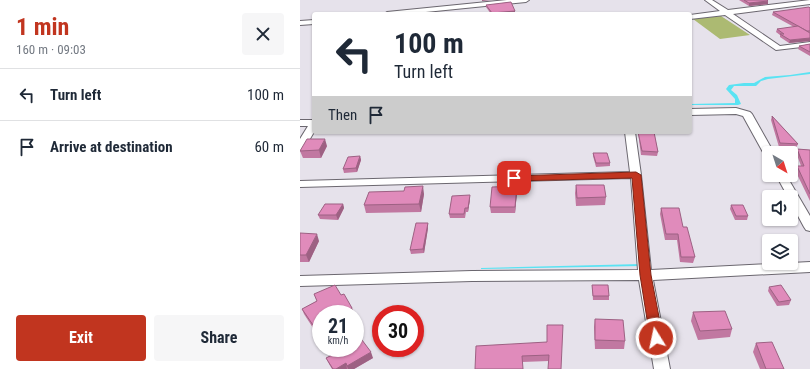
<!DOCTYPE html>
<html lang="en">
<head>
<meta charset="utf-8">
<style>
	:root { --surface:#fff; --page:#f6f6f7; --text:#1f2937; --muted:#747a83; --line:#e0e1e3; --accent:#c1351f }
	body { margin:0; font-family:"Roboto Condensed",sans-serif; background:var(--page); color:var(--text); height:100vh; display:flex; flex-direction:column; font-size:15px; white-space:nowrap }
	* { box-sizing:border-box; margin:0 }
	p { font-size:13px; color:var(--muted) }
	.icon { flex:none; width:22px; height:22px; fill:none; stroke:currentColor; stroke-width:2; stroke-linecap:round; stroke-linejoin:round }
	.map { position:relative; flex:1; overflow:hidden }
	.panel { display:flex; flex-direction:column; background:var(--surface); width:300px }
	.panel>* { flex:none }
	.banner { position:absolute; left:12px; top:12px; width:380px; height:122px; border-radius:4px; box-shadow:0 1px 3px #0004; background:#fff; color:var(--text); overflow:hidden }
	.needle { width:26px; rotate:141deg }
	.buttons { position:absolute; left:462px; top:146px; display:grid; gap:8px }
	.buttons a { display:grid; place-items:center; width:36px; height:36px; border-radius:4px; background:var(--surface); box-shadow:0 1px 3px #0004; font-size:20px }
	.speed { position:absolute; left:12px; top:305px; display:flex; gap:8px; font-size:20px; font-weight:700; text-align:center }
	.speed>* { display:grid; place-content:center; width:52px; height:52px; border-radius:50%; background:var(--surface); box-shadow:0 1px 3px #0004; line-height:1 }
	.speed small { font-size:10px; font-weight:400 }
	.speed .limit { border:6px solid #d22; background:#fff; color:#111 }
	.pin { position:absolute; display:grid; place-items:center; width:34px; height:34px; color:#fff; margin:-17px; border-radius:8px; box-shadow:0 2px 6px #0006 }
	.me { position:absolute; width:44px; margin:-22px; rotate:350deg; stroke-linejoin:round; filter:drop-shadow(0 0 3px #0008) }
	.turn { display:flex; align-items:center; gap:14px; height:84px; padding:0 16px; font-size:18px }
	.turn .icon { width:52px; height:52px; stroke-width:2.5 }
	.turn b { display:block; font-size:28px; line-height:34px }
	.then { display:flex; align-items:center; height:38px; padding:0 16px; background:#0003; gap:8px; font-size:15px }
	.round { display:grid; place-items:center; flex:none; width:42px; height:42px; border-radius:4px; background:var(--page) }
	.head { display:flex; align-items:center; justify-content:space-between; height:68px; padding:0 16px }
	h1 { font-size:24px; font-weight:700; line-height:30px; color:var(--accent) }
	.action { display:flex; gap:8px; margin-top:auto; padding:8px 16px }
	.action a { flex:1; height:46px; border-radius:4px; background:var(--accent); color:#fff; font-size:16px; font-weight:700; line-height:46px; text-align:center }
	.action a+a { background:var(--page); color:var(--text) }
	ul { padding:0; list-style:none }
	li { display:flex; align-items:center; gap:12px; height:52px; padding:0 16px; border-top:1px solid var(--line) }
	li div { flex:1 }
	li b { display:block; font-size:15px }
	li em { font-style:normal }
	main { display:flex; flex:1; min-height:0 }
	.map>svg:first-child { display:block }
	.green { fill:#acba72 }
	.water { fill:#5ae3f3 }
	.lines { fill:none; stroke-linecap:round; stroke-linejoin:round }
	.minor-casing { stroke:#6b676f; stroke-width:2 }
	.minor { fill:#fff; fill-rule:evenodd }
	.wall { fill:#c178a1 }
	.shaded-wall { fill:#9d6183 }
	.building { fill:#e08bbb; stroke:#9d6183 }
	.route { fill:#c1351f; stroke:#7d2214 }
</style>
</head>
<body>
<main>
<section class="panel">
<div class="head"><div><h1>1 min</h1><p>160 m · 09:03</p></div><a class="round"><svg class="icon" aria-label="close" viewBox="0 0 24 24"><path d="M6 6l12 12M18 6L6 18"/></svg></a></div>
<ul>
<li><svg class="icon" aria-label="left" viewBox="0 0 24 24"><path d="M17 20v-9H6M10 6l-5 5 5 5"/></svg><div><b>Turn left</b></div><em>100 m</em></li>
<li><svg class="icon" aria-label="arrive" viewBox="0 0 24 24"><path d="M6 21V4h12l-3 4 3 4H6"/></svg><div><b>Arrive at destination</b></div><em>60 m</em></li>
</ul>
<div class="action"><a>Exit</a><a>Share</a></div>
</section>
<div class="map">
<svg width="510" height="369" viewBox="0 0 510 369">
	<rect width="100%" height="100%" fill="#e6e2eb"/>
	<path class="green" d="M421 16 450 35 420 39 393 19Z"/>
	<g class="water">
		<path d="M510 72V74L468 79 461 81 456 86H434L431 90 437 95 441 104 438 105H390V104L435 103V99L426 89 429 85 444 83H454L465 77 490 75Z"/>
		<path d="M342 264 341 266 181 269V268Z"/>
	</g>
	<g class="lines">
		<defs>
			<g id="minor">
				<path d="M207 0H229L226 2 106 14H84L87 12Z"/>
				<path d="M405 0H412L428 10 510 0V4L433 14 480 46 510 42V46L476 50 425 15 390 19V15L420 11Z"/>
				<path d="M14 20V24L0 25V21Z"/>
				<path d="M436 108 450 112 452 114 474 153H469V157L464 154 443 116 436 114 390 115V109Z"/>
				<path d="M0 120H14V132L4 149 0 150V139L8 126H0Z"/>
				<path d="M325 132H335L341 175 351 270 510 262V272L353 280 370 369H354L339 280 172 281 0 286V276L172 271 338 270 331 178 0 187V181L330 172Z"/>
				<path d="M476 175H486L510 216V231L506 230 504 227 491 203V197H488Z"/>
			</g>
		</defs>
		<use href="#minor" class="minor-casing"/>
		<use href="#minor" class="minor"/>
	</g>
	<g class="wall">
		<path d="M439 0H467L468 4 449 6Z"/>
		<path d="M186 5 215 11V14H191L186 7Z"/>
		<path d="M510 8V41L489 43 480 37V35L476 32 477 29 494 27 472 15 473 12Z"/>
		<path d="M510 44V56L498 49 499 46Z"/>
		<path d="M472 116 498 144 496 148 479 147 471 120Z"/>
		<path d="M338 132H354L358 152 357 156 341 155Z"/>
		<path d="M27 146 21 158H3L0 151Z"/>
		<path d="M497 149 510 150V201L495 170 497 166H501L496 152Z"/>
		<path d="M293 153 310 163V166L296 167 293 156Z"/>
		<path d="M60 156 61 160 57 172 44 173 43 169Z"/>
		<path d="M276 185 306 197 305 205 276 206 275 193Z"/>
		<path d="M217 186V192L215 213H191L190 207Z"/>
		<path d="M104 191 124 194 121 212 66 213 64 205Z"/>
		<path d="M170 199 168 212H166L165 218H150L149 214Z"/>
		<path d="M43 204 44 208 38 220 20 219 18 215Z"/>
		<path d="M431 205 448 216 447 220H435L430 209Z"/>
		<path d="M361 208 383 227 395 257 393 263 380 262 377 240H365L360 214Z"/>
		<path d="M128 223V228L124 253 111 254 110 250Z"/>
		<path d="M0 233 19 241 9 262H0Z"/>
		<path d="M292 285 309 296V300H293Z"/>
		<path d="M469 287 491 300 489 305 477 306 468 291Z"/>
		<path d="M14 294 41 295 52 308 54 313 52 314H21V327L15 331 4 314 2 309 17 301Z"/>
		<path d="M393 312 432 329 430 337 398 340 391 321Z"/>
		<path d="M295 319 325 341 324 349H295L294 327Z"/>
		<path d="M263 325 249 361 222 362 175 369 247 342Z"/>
		<path d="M456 343 484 369H460L453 352Z"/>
		<path d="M37 348H55L73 358 54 369H32L29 364 26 358 37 352 36 349Z"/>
	</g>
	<g class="shaded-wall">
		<path d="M182 0H192L182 1Z"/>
		<path d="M468 1V4L449 6V3Z"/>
		<path d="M215 11V14H192V13Z"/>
		<path d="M510 38V41L489 43 490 40Z"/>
		<path d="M25 139 27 146 21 158 19 150Z"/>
		<path d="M60 156 61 160 57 172 56 168Z"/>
		<path d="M123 186 124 194 121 212 119 204Z"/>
		<path d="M217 186V192L215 213V207Z"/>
		<path d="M170 195V199L168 212V208Z"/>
		<path d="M43 204 44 208 38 220 36 215Z"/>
		<path d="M128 223V228L124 253 123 249Z"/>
		<path d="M17 234 19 241 9 262 6 255Z"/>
		<path d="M52 308 54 313 52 314H43V313Z"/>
		<path d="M21 321V327L15 331 13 325Z"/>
		<path d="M71 352 73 358 54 369H48L47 366Z"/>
		<path d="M46 363 47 369H36Z"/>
	</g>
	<g class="building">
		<path d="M444 0H467L468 1 449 3Z"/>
		<path d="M211 2 215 11 192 13 186 5Z"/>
		<path d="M509 7 510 8V31H507L473 12Z"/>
		<path d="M498 26 510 33V38L490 40 480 34H484L477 29Z"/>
		<path d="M510 44V52L499 46Z"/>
		<path d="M472 116 498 144 480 143Z"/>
		<path d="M338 132H354L358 152 342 151Z"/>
		<path d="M7 139H25L19 150 0 151Z"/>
		<path d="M497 149 510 150V194L497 166H504Z"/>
		<path d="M293 153H307L310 163H296Z"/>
		<path d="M60 156 56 168 43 169 48 157Z"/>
		<path d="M276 185H304L306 197 277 198Z"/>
		<path d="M123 186 119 204 64 205 69 192 104 191 105 187Z"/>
		<path d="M217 186 215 207H190L192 187Z"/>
		<path d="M170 195 168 208H165L164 214H149L152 196Z"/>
		<path d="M25 204H43L36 215H18Z"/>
		<path d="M431 205H443L448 216H436Z"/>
		<path d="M361 208H379L383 227H387L395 257H381L378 234H366Z"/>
		<path d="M116 223H128L123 249 110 250Z"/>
		<path d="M0 233 17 234 6 255H0Z"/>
		<path d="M35 285 41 295 44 294 52 308 43 313 44 314H21V321L13 325 2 309 17 301 14 294Z"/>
		<path d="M292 285H308L309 296H293Z"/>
		<path d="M481 285 491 300 479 302 469 287Z"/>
		<path d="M425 311 432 329 400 331 393 312Z"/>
		<path d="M295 319 323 320 325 341 295 340Z"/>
		<path d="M247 325H263L261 369H248L249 355 222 356 223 369H175L176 346 247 342Z"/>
		<path d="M59 336 71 352 47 366 46 363 36 369H33L26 358 38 352 36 349 38 348H55V338Z"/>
		<path d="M472 342 484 369H466L456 343Z"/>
	</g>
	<path class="route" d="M336 172 341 175 351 275 363 338 361 341 356 343 352 341 350 338 340 275 332 178 214 181 209 178 214 176Z"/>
</svg>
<div class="buttons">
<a><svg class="needle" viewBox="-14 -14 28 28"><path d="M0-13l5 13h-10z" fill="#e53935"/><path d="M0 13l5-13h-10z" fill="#747a83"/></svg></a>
<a><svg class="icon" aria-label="sound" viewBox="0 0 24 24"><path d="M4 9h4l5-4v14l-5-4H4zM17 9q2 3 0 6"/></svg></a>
<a><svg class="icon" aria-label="layers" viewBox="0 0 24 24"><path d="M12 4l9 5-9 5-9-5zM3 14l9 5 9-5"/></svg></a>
</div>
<div class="speed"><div>21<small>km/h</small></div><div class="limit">30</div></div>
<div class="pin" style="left:214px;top:178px;background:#d93025"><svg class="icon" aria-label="arrive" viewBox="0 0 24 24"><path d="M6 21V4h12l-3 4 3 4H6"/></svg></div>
<svg class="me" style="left:356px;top:338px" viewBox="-20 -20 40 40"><circle r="17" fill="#c1351f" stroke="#fff" stroke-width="3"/><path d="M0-11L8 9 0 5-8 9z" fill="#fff"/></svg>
<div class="banner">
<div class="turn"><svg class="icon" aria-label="left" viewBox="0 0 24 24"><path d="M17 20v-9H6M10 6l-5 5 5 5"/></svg><div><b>100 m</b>Turn left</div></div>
<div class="then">Then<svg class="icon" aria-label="arrive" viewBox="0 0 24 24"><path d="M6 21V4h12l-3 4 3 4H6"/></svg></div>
</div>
</div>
</main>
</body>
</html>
